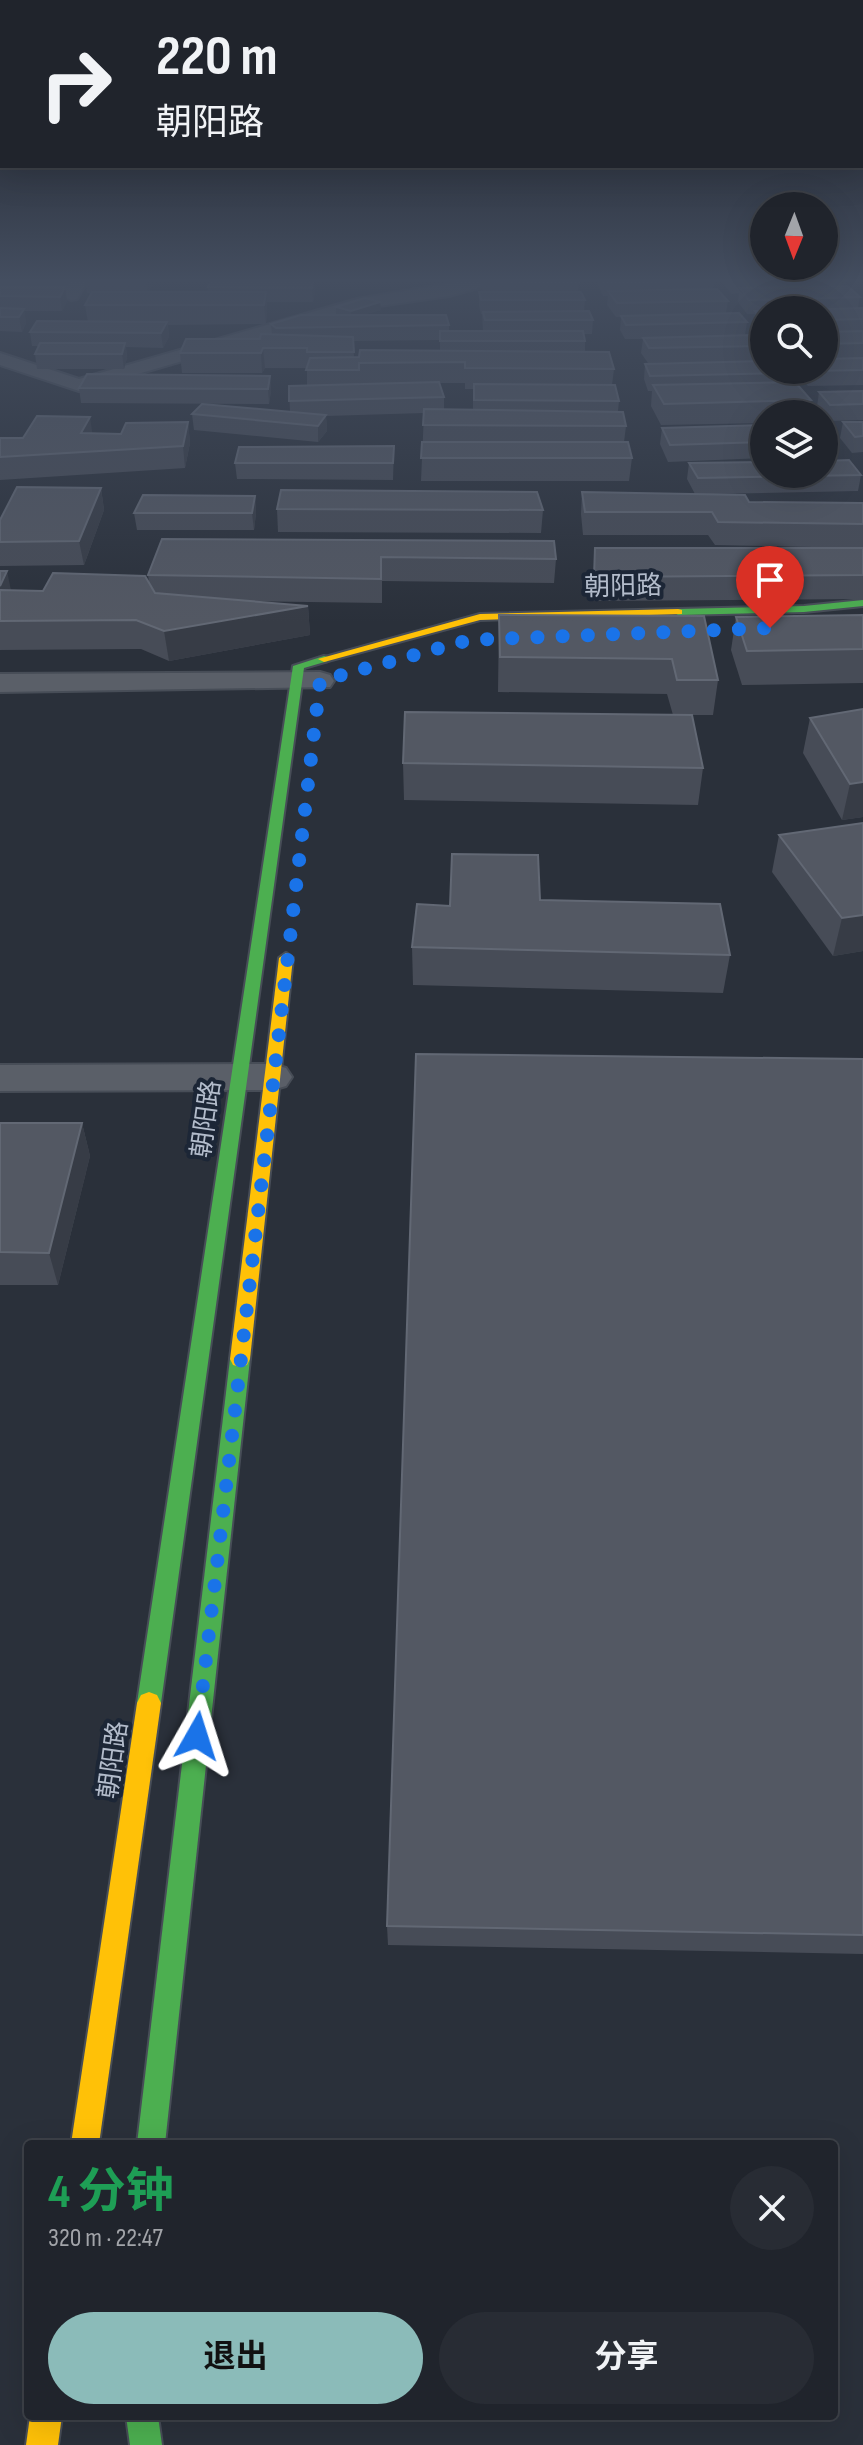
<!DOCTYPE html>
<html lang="zh">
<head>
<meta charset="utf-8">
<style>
	:root { --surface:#20242c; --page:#282c34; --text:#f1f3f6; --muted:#a2a4a9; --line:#3d4148; --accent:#8bbbb9 }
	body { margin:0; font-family:"Sofia Sans Condensed","Noto Sans SC",sans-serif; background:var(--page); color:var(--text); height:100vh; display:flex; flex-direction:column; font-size:30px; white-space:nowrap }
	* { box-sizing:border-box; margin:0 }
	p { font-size:26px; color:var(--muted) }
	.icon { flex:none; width:44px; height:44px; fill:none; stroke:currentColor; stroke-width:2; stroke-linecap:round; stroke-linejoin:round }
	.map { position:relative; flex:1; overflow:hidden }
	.panel { position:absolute; left:24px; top:2140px; width:814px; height:280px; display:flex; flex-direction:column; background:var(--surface); border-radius:8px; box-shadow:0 8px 32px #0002,0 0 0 2px var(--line) }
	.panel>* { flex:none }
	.hud { position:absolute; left:0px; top:0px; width:864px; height:168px; box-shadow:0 8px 32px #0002,0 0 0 2px var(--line); background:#20242c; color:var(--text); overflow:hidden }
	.needle { width:52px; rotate:181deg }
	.controls { position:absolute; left:750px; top:192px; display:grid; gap:16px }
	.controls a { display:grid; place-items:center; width:88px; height:88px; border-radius:50%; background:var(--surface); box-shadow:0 8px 32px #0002,0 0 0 2px var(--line); font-size:40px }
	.pin { position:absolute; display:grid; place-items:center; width:68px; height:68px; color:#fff; margin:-82px -34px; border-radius:50% 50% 50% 0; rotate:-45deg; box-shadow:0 0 8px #0007 }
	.pin .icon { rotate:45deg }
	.me { position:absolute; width:88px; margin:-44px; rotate:6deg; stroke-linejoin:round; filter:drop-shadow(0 0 6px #0008) }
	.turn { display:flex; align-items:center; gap:28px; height:168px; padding:0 24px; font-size:36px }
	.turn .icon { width:104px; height:104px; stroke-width:2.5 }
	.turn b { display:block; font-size:56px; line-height:68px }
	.round { display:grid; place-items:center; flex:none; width:84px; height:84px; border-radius:42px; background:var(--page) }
	.headline { display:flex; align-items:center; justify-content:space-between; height:136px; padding:0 24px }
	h1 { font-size:48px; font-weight:700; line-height:60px; color:#1e9e55 }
	.primary-button { display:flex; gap:16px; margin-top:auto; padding:16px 24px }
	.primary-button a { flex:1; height:92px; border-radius:48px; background:var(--accent); color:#111; font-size:32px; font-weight:700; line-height:92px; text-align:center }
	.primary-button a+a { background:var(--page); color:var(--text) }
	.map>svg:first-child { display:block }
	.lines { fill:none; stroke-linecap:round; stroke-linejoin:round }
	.street-casing { stroke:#474d57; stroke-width:4 }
	.fast-casing { stroke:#474d57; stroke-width:4 }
	.slow-casing { stroke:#474d57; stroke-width:4 }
	.street { fill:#5a5f68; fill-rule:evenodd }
	.fast { fill:#4caf50; fill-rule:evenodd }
	.slow { fill:#ffc107; fill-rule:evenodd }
	.wall { fill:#474c57; fill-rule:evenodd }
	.shaded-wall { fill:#373c46 }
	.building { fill:#535863; stroke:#626874; stroke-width:2 }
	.route { stroke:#1a73e8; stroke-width:14; stroke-dasharray:0 25.2 }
	.labels { text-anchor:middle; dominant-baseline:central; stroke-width:8; stroke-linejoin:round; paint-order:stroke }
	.street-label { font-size:26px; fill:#b3bccb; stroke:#1c2636 }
</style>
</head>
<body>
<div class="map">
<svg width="863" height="2445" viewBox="0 0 863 2445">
	<rect width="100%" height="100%" fill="#2a303a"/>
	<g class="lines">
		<defs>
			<g id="street">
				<path d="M70 281H87L77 299 71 300 62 295Z"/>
				<path d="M464 281H491L489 285 449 296 365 308 79 391 0 365V353L79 379 357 299Z"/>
				<path d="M320 672 330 675 334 681 330 687 0 692V674Z"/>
				<path d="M272 1064 286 1068 292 1077 286 1086 272 1090 0 1091V1065Z"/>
			</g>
			<g id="fast">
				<path d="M863 600V606L804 612 678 615 673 612 678 609 804 606Z"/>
				<path d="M324 656 328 657V661L304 668 161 1703 157 1711 149 1714 141 1711 137 1703 293 666Z"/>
				<path d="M240 1351 247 1353 250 1359 165 2144H137L230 1359 233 1353Z"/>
				<path d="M126 2416H158L162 2445H130Z"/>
			</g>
			<g id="slow">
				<path d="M678 609 682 610V614L480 620 324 662 318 659 480 614Z"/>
				<path d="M286 953 293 958 250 1359 247 1365 240 1367 233 1365 230 1359 279 958Z"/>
				<path d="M149 1692 157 1695 161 1703 99 2144H71L137 1703 141 1695Z"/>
				<path d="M30 2416H62L58 2445H26Z"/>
			</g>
		</defs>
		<use href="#street" class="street-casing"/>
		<use href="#fast" class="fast-casing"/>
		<use href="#slow" class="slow-casing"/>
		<use href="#street" class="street"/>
		<use href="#fast" class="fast"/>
		<use href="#slow" class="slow"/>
	</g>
	<g class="wall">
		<path d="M0 281H68L66 286H0Z"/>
		<path d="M85 281H152V284L149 292H208V287L211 281H314L315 292 313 302H267V311L266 324 168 325 169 337 163 348 126 347 127 358 124 369H37L35 354 38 346H32L30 332 88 322 85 305 91 293H87Z"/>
		<path d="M480 281H579L578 292 585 300 584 311 593 320 592 334H584L585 341V351L614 369 612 385 619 401 618 411 626 426 624 442 632 458 629 481H421L424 413 326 416 327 431 318 442 194 430 192 414 290 412 289 386 307 385V368H265L262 373H182L180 353 260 339 272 335 271 324 339 315 336 314V307L380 302 381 310 362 315 449 325V331H483L482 314H481L479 306V292H482ZM440 340V351L354 357 353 341ZM359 383H410L359 384ZM439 383H465V389H473V410L444 409V397Z"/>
		<path d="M598 281H714L713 289 728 301 726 313 747 322 745 335 764 346 762 361 648 363 641 353 643 339H625L620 330 621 317H616L607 305 608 296H603L598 284Z"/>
		<path d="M722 281H842L841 286 860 297 858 308H863V385L808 386 798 374V370H824V310H764V336H760L753 325 755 314H747L738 302 739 293 731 294Z"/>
		<path d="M0 287H65L67 301 62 311H24L26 323 22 332 0 331Z"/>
		<path d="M645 364 786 373 784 382 811 400 808 414H764V423L661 425 651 406 652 391H648L644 379Z"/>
		<path d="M270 376 271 391 269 404 81 403 79 388Z"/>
		<path d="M863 391V420L827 421 824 417V414H822L817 407 819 392Z"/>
		<path d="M188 422 190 443 185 468 0 480V438L92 433 121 434Z"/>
		<path d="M843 422H863V452L852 453 840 438Z"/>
		<path d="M764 425V458L668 462 660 444 662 428Z"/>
		<path d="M824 431 832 440 829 456 824 457Z"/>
		<path d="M394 446 393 480 237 479 235 463Z"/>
		<path d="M689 463 861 475 858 491 713 494 749 502 863 503V548L715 545 708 535H583L581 514 582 492 695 494 687 479Z"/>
		<path d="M101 488 104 510 84 565 0 566V520Z"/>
		<path d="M255 496 256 513 254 530H137L134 513Z"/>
		<path d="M277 509 543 510 541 533 278 532Z"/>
		<path d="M162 539 556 559 554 583 382 581V603L242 601 308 606 310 635 169 661 141 649 0 650V571L11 590 43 591 149 582 148 575Z"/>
		<path d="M595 548H863V599L592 601Z"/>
		<path d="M499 615 704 616 718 680 713 715H680L703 768 698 805 404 800 403 763 673 715 667 694 498 692Z"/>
		<path d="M863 615V683L742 685 731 650 736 617Z"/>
		<path d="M863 709V817L842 820 803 753 810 718Z"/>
		<path d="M863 823V951L833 956 772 872 779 835Z"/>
		<path d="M540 900 730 955 723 993 413 985 412 947 450 906Z"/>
		<path d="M863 1059V1954L388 1945 387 1926Z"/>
		<path d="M0 1123H82L90 1156 58 1285H0Z"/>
	</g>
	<g class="shaded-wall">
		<path d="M146 281H152V284L148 294Z"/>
		<path d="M313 281 315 292 313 302 312 288Z"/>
		<path d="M65 287 67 301 62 311 60 297Z"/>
		<path d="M266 292 267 311 266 324 264 305Z"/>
		<path d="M380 302 381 310 351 318V311Z"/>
		<path d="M24 309 26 323 22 332 19 317Z"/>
		<path d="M167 322 169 337 163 348 161 333Z"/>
		<path d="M125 343 127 358 124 369 122 354Z"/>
		<path d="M263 348 265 368 262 373 261 353Z"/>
		<path d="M270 376 271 391 269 404 268 389Z"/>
		<path d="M326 415 327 431 318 442V426Z"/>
		<path d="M90 417 93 438 81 433Z"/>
		<path d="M188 422 190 443 185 468 183 446Z"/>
		<path d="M101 488 104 510 84 565 79 541Z"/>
		<path d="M255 496 256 513 254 530 252 513Z"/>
		<path d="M7 571 13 600H0V586Z"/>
		<path d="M308 606 310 635 169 661 164 631Z"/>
		<path d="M863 782V817L842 820 850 784Z"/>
		<path d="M863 915V951L833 956 842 918Z"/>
		<path d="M82 1123 90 1156 58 1285 49 1253Z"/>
	</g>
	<g class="building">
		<path d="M211 281H313L312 288 208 287Z"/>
		<path d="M483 281H579V282Z"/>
		<path d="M603 281H665L604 283Z"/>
		<path d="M848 286 860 297 749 300 740 288Z"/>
		<path d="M0 287H65L60 297 0 296Z"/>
		<path d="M717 289 728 301 617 303 608 291Z"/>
		<path d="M92 292H266L264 305H85Z"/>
		<path d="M479 292H581L585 300H481Z"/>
		<path d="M365 298 380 302 351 311 336 307Z"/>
		<path d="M0 308 24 309 19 317H0Z"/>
		<path d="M863 308V319L824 320V310H798Z"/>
		<path d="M589 311 593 320H485L483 312Z"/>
		<path d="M755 311H764V322H763Z"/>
		<path d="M739 313 747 322 626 325 621 316Z"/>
		<path d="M301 315H446L449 325 276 328 271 324Z"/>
		<path d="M37 321 167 322 161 333 30 332Z"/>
		<path d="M440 331H583L585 341H440Z"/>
		<path d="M863 331V343L824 344V332Z"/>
		<path d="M261 334 353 337 354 352H307V348H263L261 353H180L186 339H260Z"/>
		<path d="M754 335 764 346 649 348 643 338Z"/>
		<path d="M40 343H125L122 354H35Z"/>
		<path d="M360 350 609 352 614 369 465 368V362L359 363V370H306L310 358 359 357Z"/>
		<path d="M863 358V370L810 371 809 370H824V359Z"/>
		<path d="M764 361V370H784L786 373 650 376 645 364Z"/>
		<path d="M87 374 270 376 268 389 79 388Z"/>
		<path d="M439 382 444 397 289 401V386Z"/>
		<path d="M795 382 811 400 664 404 653 385Z"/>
		<path d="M474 384 615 385 619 401 474 400Z"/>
		<path d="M863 391V404L830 405 819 392Z"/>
		<path d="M202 404 326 415 318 426 192 414Z"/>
		<path d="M424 409 623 412 626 426 423 425Z"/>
		<path d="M37 416 90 417 81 433 121 434 126 423 188 422 183 446 0 457V438H23Z"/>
		<path d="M843 422H863V436L855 437Z"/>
		<path d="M764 425V442L670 445 662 428Z"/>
		<path d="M824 431 832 440H824Z"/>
		<path d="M422 442H628L632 458H421Z"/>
		<path d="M394 446 393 463H235L239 447Z"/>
		<path d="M849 460 861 475 698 478 689 463 764 462V474H824V461Z"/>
		<path d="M17 487 101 488 79 541 0 542V520Z"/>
		<path d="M281 490 537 492 543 510 277 509Z"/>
		<path d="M582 492 745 495 749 502 863 503V524L718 522 712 512H585Z"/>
		<path d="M143 495 255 496 252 513H134Z"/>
		<path d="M162 539 554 541 556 559 381 557V579L148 575Z"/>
		<path d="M595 548H863V575L594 577Z"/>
		<path d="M0 571H7L0 586Z"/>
		<path d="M53 573 145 576 155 593 308 606 164 631 136 620 0 621V590L43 591Z"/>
		<path d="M499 615 704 616 718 680H677L672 659 500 657Z"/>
		<path d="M863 615V649L747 651 736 617Z"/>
		<path d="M863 709V782L850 784 810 718Z"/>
		<path d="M405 712 692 715 703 768 403 763Z"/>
		<path d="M863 823V915L842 918 779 835Z"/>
		<path d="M452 854 538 855 540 900 720 904 730 955 412 947 417 904 450 906Z"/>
		<path d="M416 1054 863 1059V1935L387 1926Z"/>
		<path d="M0 1123H82L49 1253 0 1252Z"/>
	</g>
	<linearGradient id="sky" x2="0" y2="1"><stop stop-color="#171a20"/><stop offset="0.45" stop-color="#444e60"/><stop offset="1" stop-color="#444e60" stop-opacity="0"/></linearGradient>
	<rect width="863" height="623" fill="url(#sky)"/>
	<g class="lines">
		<path class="route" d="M197 1736 320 681 469 640 770 628"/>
	</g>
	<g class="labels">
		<g class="street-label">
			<text transform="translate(623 587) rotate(-1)">朝阳路</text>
			<text transform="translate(207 1119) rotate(-82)">朝阳路</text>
			<text transform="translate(114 1760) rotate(-82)">朝阳路</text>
		</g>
	</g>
</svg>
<div class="controls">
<a><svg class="needle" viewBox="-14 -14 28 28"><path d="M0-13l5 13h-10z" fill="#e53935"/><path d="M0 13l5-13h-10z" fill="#a2a4a9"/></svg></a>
<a><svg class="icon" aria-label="search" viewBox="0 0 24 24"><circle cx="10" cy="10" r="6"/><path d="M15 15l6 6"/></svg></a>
<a><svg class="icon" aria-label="layers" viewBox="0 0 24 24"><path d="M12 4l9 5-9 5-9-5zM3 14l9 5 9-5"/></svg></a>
</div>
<div class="pin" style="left:770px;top:628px;background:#d93025"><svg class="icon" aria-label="arrive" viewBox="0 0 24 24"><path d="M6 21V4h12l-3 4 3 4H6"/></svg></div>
<svg class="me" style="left:197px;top:1736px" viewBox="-20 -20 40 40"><path d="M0-17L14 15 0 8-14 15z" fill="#1a73e8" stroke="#fff" stroke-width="4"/></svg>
<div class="hud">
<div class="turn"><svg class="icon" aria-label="right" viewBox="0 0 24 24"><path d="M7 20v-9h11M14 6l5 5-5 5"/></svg><div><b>220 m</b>朝阳路</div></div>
</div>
<section class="panel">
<div class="headline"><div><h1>4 分钟</h1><p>320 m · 22:47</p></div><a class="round"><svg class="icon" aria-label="close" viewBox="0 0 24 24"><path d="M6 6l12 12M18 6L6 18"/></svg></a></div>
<div class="primary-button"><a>退出</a><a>分享</a></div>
</section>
</div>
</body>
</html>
